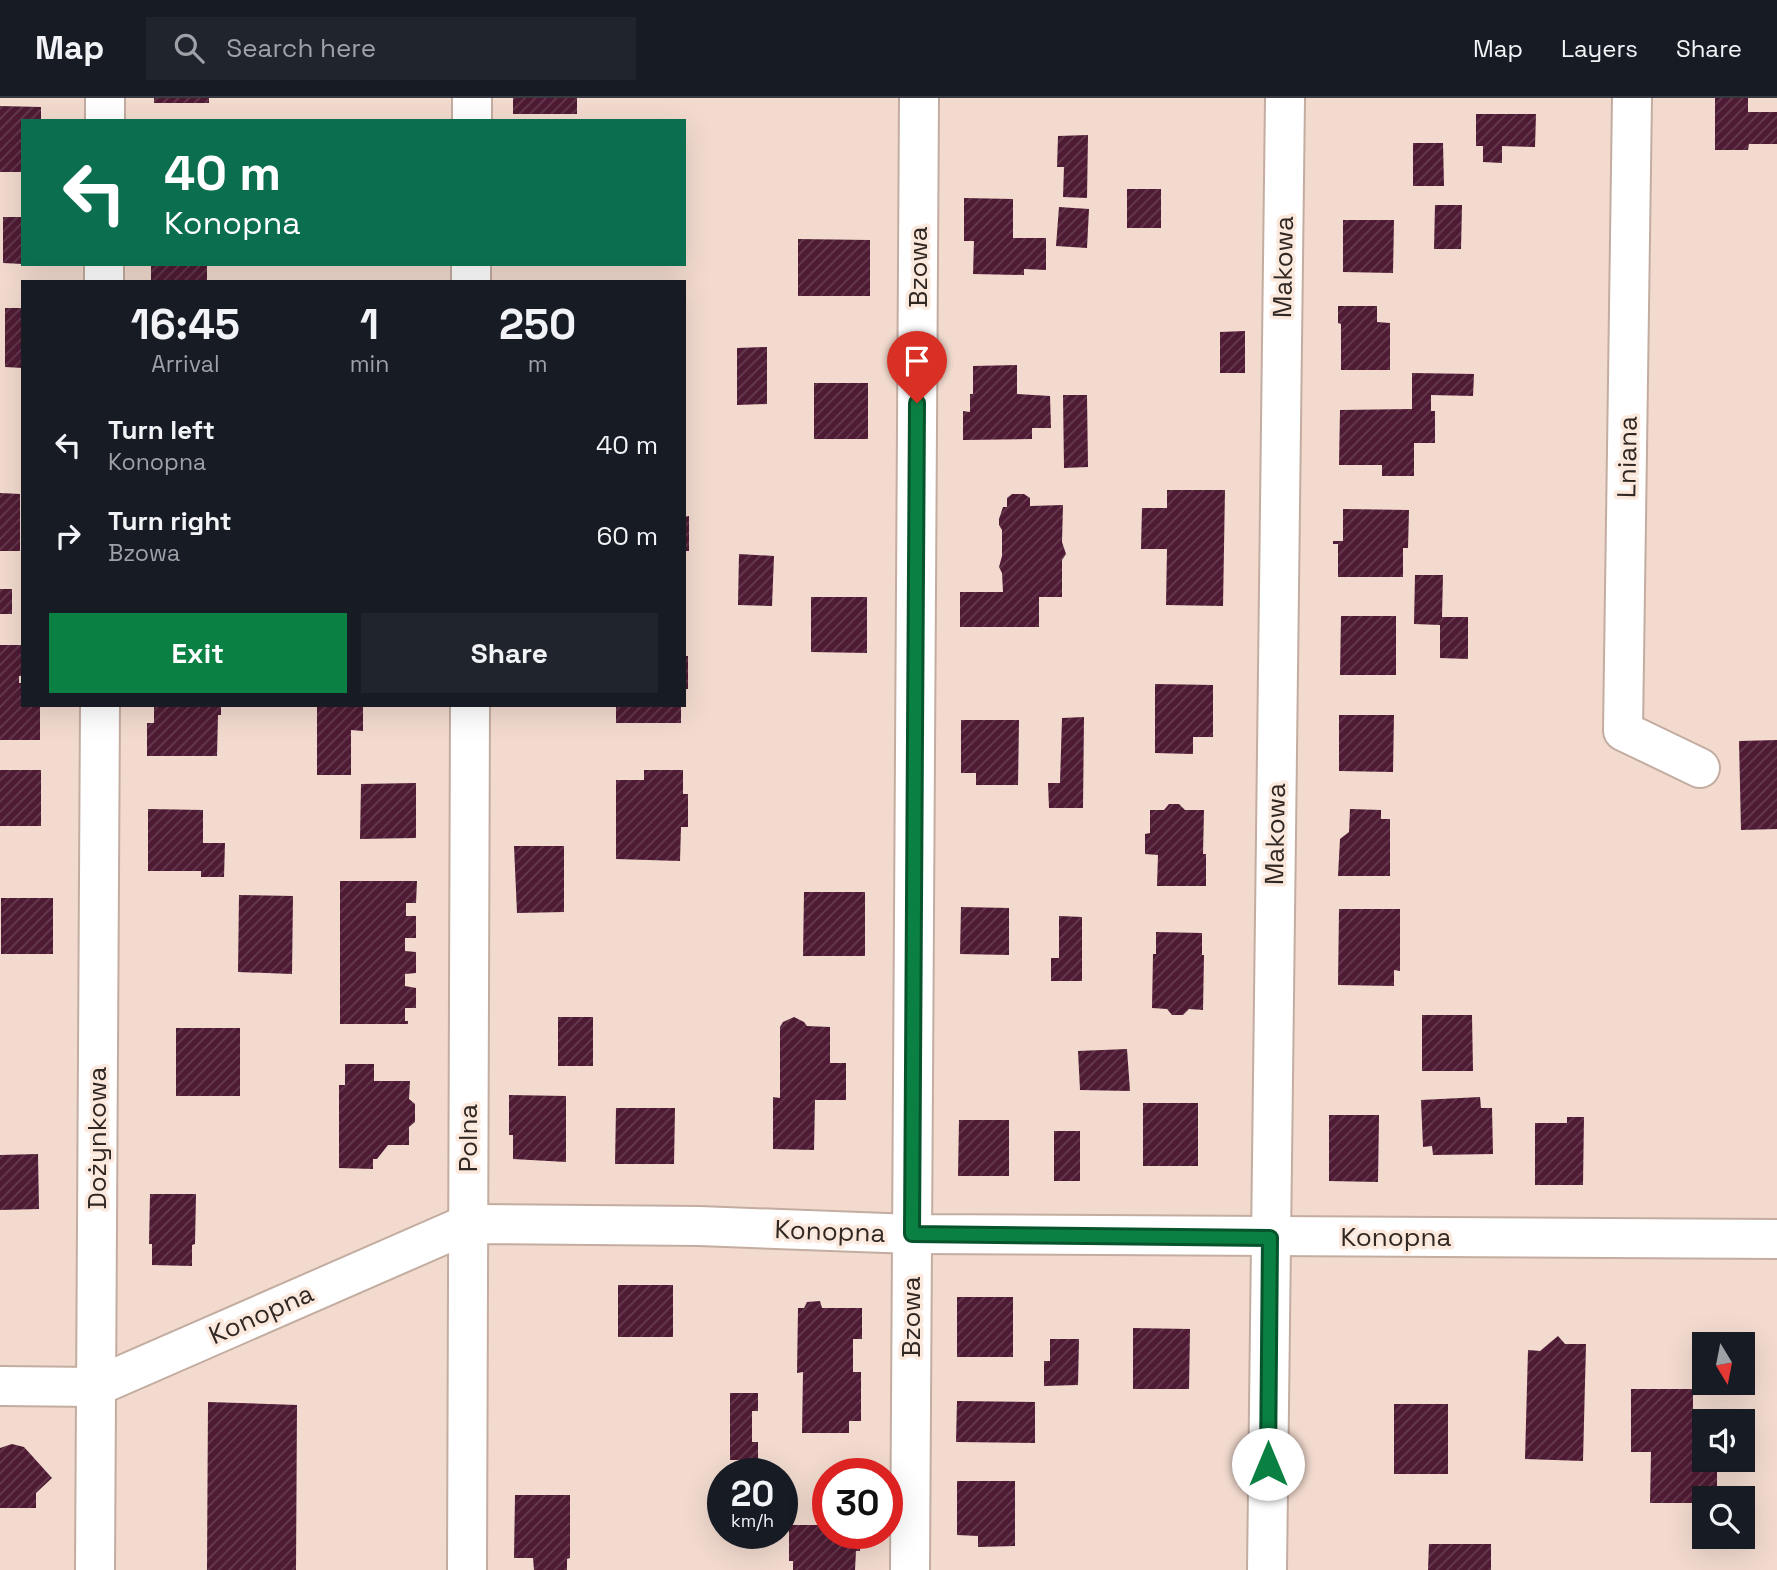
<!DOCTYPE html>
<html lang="en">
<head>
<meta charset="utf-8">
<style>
	:root { --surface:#171b24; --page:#20242c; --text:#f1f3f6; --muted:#9ea1a6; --line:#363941; --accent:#0b8043 }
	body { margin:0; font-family:"Space Grotesk",sans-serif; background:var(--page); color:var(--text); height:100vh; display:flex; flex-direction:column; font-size:26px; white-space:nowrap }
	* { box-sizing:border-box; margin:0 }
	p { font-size:23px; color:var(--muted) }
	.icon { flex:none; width:38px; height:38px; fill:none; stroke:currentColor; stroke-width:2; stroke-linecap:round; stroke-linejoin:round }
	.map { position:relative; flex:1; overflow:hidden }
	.panel { position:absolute; left:21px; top:182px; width:665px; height:427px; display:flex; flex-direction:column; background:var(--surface); border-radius:0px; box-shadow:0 7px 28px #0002 }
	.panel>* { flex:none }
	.hud { position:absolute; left:21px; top:21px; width:665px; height:147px; border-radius:0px; box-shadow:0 7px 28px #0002; background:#0b6e4f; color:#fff; overflow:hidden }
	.needle { width:46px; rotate:170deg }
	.controls { position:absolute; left:1692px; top:1234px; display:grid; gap:14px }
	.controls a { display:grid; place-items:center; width:63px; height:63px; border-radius:0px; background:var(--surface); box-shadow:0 7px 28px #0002; font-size:35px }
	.speed { position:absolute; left:707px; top:1360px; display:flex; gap:14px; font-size:35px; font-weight:700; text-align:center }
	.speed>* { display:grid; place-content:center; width:91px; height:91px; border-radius:50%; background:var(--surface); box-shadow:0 7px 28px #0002; line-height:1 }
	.speed small { font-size:18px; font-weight:400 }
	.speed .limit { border:10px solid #d22; background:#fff; color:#111 }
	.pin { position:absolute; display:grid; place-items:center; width:60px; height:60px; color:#fff; margin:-72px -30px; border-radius:50% 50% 50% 0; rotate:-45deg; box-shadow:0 0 7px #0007 }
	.pin .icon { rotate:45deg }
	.me { position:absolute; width:77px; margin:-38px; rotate:0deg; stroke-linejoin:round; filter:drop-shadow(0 0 5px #0008) }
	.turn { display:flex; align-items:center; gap:24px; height:147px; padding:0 28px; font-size:32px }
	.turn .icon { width:91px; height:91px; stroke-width:2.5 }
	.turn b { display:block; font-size:49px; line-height:60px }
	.eta { display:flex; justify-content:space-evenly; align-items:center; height:119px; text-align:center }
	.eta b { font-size:42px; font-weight:700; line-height:49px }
	.button { display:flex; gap:14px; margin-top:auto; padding:14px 28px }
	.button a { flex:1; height:80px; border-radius:0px; background:var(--accent); color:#fff; font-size:28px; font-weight:700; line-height:80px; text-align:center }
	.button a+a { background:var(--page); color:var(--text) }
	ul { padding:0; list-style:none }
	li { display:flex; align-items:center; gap:21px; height:91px; padding:0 28px }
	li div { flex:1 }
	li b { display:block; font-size:26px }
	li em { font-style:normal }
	header { display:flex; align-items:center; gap:42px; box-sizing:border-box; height:98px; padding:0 35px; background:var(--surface); border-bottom:2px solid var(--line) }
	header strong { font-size:33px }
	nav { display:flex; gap:38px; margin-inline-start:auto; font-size:24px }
	.search { width:490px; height:63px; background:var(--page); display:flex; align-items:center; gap:18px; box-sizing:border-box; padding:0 24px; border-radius:0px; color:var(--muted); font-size:26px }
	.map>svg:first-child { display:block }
	.building { fill:url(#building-hatch) }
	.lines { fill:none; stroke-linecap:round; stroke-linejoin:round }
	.minor-casing { stroke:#c3aca0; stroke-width:42 }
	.minor { stroke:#fff; stroke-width:38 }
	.route-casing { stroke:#07532c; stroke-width:18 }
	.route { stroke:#0b8043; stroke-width:12 }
	.labels { text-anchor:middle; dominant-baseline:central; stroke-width:7; stroke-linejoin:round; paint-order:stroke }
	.street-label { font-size:26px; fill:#312823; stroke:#fce9de }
</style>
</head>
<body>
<header>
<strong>Map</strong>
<div class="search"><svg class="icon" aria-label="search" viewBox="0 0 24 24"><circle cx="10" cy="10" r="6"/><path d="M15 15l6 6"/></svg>Search here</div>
<nav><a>Map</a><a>Layers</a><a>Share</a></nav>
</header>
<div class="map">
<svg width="1777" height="1472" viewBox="0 0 1777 1472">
	<defs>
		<pattern id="building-hatch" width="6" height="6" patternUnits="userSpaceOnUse" patternTransform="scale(1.75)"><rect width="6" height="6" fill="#4f1b34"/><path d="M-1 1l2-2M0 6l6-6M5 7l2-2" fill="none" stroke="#663c4f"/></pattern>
	</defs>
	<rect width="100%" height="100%" fill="#f2dace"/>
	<g class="building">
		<rect x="154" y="0" width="55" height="5"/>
		<rect x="513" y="0" width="64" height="16"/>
		<path d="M1715 0H1748V14H1777V46H1749L1748 52H1715Z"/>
		<path d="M0 8 41 9V23H23V74H0Z"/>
		<path d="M1476 16H1536L1535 49 1502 48V65L1483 64V48H1476Z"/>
		<path d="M1088 37 1087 100 1063 99 1064 69H1057L1058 38Z"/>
		<path d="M1413 45H1443L1444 88H1413Z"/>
		<rect x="1127" y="91" width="34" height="39"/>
		<path d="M964 100 1013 101V140H1046V172L1024 171V177L973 176 974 143H964Z"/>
		<path d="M1435 107H1462L1461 151H1434Z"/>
		<path d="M1059 109 1089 111 1087 150 1056 148Z"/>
		<path d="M3 119H23V166L3 165Z"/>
		<path d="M1343 122H1394L1393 175 1343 174Z"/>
		<path d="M798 141 870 142V198H798Z"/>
		<rect x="151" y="166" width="56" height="18"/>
		<path d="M1338 208H1377V224L1390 225V272H1341V226L1338 225Z"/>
		<path d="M5 210H23V270L5 269Z"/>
		<path d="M1245 233V275H1220V234Z"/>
		<path d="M767 249V306L737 307V250Z"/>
		<path d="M1017 267V296L1050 298 1051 330H1032V341L963 342V313L970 314V296H973V268Z"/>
		<path d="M1412 275 1474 276 1473 298 1431 297V313H1435V345H1414V378H1382V367H1339L1340 312 1412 311Z"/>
		<rect x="814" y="285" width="54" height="56"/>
		<path d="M1063 297H1087L1088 369 1064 370Z"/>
		<path d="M1167 392H1225L1223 508 1166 507 1167 451H1141L1142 410H1167Z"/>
		<path d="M0 395 20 396V453H0Z"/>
		<path d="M1012 396H1024L1030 400V408L1063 407 1062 444 1066 456 1062 462V499H1039V529H960V494H1003L1002 475 999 469 1002 458V432L999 427V421L1003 409H1007V400Z"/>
		<path d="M1343 411 1409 412 1408 450H1403V479H1338V446H1333V443H1343Z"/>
		<path d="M689 418V453H684V419Z"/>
		<path d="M739 456 774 458 772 508 738 507Z"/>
		<path d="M1415 477H1443L1442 519H1468V561L1440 560V527L1414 526Z"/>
		<rect x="0" y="491" width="12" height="25"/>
		<path d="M811 499H867V555L811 554Z"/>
		<path d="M1341 518H1396V577H1340Z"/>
		<path d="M0 547H23V578H19V585H23V607H40V642H0Z"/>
		<rect x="684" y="558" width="4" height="33"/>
		<path d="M1155 586 1213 587V639H1193V656L1155 655Z"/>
		<path d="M154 607H221V617H218L217 658H147V625H154Z"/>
		<path d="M317 607 363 609V633L351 632V677H317Z"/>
		<rect x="616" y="607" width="65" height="18"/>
		<path d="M1339 617H1394L1393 674 1339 673Z"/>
		<path d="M1084 619 1083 710H1049L1048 685H1060L1062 620Z"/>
		<path d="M961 622H1019L1018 687H976V675H961Z"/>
		<path d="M1777 642V731L1741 732 1739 643Z"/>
		<rect x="0" y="672" width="41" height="56"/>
		<path d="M644 672H683V696H688V729H681L680 763 616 761V682H644Z"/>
		<path d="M416 685V740L360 741 361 686Z"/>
		<path d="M1169 706H1179L1185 712H1204L1203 756H1206V788H1157L1158 757 1145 756V736L1150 735V712H1164Z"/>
		<path d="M148 711 203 712V745H225L224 779H201V773H148Z"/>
		<path d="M1350 711 1381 712V721H1390V778H1338L1340 741 1349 734Z"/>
		<path d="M514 748H564V814L517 815Z"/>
		<path d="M340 783H417L416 805H406V818H416V840H405V853L416 854V875L405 876V888L416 890V910H405V923H408V926H340Z"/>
		<path d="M804 794H865V858H803Z"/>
		<path d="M239 797 293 798 292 876 238 874Z"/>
		<rect x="1" y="800" width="52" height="56"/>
		<path d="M961 809 1009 810V857L960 856Z"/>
		<path d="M1339 811H1400V873L1394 872V888L1338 887Z"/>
		<path d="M1059 818 1082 819V883H1051V860H1059Z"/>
		<path d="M1156 834 1202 835V857H1204L1203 912 1189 911 1183 917H1172L1167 911 1152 910 1153 856H1156Z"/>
		<path d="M1422 917H1472L1473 973H1422Z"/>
		<rect x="558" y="919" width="35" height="49"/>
		<path d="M794 919 804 924 807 928 830 929V965H846V1002H815L814 1052 773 1051V999L780 1000V929L783 924Z"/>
		<rect x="176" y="930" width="64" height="68"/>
		<path d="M1127 951 1130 993 1080 992 1078 953Z"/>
		<path d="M345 966H374V983H410L409 1001 415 1006V1024L409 1029V1047H388L377 1061H373V1071L339 1070V987H345Z"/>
		<path d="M509 997 566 998V1064L513 1061V1037H509Z"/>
		<path d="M1480 999 1481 1010H1492L1493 1056 1433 1057 1432 1048 1423 1049 1421 1002Z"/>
		<rect x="1143" y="1005" width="55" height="63"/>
		<path d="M616 1010H675L674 1066H615Z"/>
		<path d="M1329 1017H1379L1378 1084 1329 1083Z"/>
		<path d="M1567 1019H1584L1583 1087H1535V1025H1567Z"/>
		<path d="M959 1022H1009V1078H958Z"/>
		<rect x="1054" y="1033" width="26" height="50"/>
		<path d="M38 1056 39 1111 0 1112V1057Z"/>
		<path d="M150 1096H196L195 1146 192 1147V1168L152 1167V1146H149Z"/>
		<rect x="618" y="1187" width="55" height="52"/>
		<rect x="957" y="1199" width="56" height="60"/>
		<path d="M820 1203 822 1210H862V1241H853V1274H861V1323H849V1335H802L803 1274 797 1275 798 1210H804L807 1204Z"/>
		<path d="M1133 1230 1190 1231 1189 1291H1133Z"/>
		<path d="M1558 1238 1565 1246H1586L1583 1363 1525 1361 1528 1252 1540 1253Z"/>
		<path d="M1050 1241H1079L1078 1287 1044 1288V1263H1050Z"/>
		<path d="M1631 1291H1693V1314H1717V1323H1704V1362H1717V1400H1704V1405H1650L1651 1354H1631Z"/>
		<path d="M730 1295H758V1313H752V1344H758V1362H730Z"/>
		<path d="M957 1303 1035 1304V1345L956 1344Z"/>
		<path d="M208 1304 297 1307 296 1472H207Z"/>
		<rect x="1394" y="1306" width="54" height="70"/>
		<path d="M12 1346 24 1349 52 1380 36 1395V1410H0V1350Z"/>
		<path d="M957 1383H1015V1448L978 1449V1438L957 1437Z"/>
		<path d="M515 1397H570V1460L567 1461V1472H534L533 1460H514Z"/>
		<path d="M789 1427H828V1435H861L860 1453H856L855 1472H793V1463H789Z"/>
		<path d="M1429 1446H1491V1472H1428Z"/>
	</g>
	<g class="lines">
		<defs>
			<g id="minor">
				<path d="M1632 0 1623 633 1700 670"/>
				<path d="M105 23V0"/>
				<path d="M472 23V0"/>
				<path d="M104 184V166"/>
				<path d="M471 184V166"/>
				<path d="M0 1288 95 1289 468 1126 699 1128 912 1136 1777 1141"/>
				<path d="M95 1472 100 607"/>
				<path d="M467 1472 470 607"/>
				<path d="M910 1472 919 0"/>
				<path d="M1267 1472 1285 0"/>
			</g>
		</defs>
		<use href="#minor" class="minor-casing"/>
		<use href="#minor" class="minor"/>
	</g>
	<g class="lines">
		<defs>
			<path id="route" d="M917 305 912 1136 1270 1140 1268 1366"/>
		</defs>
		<use href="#route" class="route-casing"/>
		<use href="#route" class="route"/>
	</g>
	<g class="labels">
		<g class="street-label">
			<text transform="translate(918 169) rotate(-90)">Bzowa</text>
			<text transform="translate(1283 169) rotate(-89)">Makowa</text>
			<text transform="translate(1627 359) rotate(-89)">Lniana</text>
			<text transform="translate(1275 736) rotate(-89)">Makowa</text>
			<text transform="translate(97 1040) rotate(-90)">Dożynkowa</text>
			<text transform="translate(468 1040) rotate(-90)">Polna</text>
			<text transform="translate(830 1133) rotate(2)">Konopna</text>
			<text x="1396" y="1139">Konopna</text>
			<text transform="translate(261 1216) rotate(-24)">Konopna</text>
			<text transform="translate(911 1219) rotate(-90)">Bzowa</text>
		</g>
	</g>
</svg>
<div class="controls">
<a><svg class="needle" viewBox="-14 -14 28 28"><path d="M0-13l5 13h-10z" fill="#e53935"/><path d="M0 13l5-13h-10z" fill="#9ea1a6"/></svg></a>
<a><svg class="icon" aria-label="sound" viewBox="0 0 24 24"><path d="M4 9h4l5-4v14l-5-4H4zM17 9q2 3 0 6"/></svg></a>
<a><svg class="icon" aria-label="search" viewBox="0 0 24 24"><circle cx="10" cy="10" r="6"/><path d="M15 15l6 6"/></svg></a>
</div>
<div class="speed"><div>20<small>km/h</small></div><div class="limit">30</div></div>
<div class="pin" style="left:917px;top:305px;background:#d93025"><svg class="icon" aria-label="arrive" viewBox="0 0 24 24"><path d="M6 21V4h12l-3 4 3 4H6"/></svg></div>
<svg class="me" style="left:1268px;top:1366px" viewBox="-20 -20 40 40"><circle r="19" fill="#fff"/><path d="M0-13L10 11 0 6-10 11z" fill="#0b8043"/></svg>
<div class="hud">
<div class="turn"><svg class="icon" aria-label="left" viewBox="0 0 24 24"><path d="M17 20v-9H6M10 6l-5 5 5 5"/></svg><div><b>40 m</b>Konopna</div></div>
</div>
<section class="panel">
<div class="eta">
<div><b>16:45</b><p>Arrival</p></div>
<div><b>1</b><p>min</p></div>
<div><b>250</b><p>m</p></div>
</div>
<ul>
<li><svg class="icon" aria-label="left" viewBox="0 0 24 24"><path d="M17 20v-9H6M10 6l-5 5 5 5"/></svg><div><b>Turn left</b><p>Konopna</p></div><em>40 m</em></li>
<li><svg class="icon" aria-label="right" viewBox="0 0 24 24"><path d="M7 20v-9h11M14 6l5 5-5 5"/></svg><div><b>Turn right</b><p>Bzowa</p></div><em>60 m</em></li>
</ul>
<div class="button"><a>Exit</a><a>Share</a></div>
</section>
</div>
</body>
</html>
